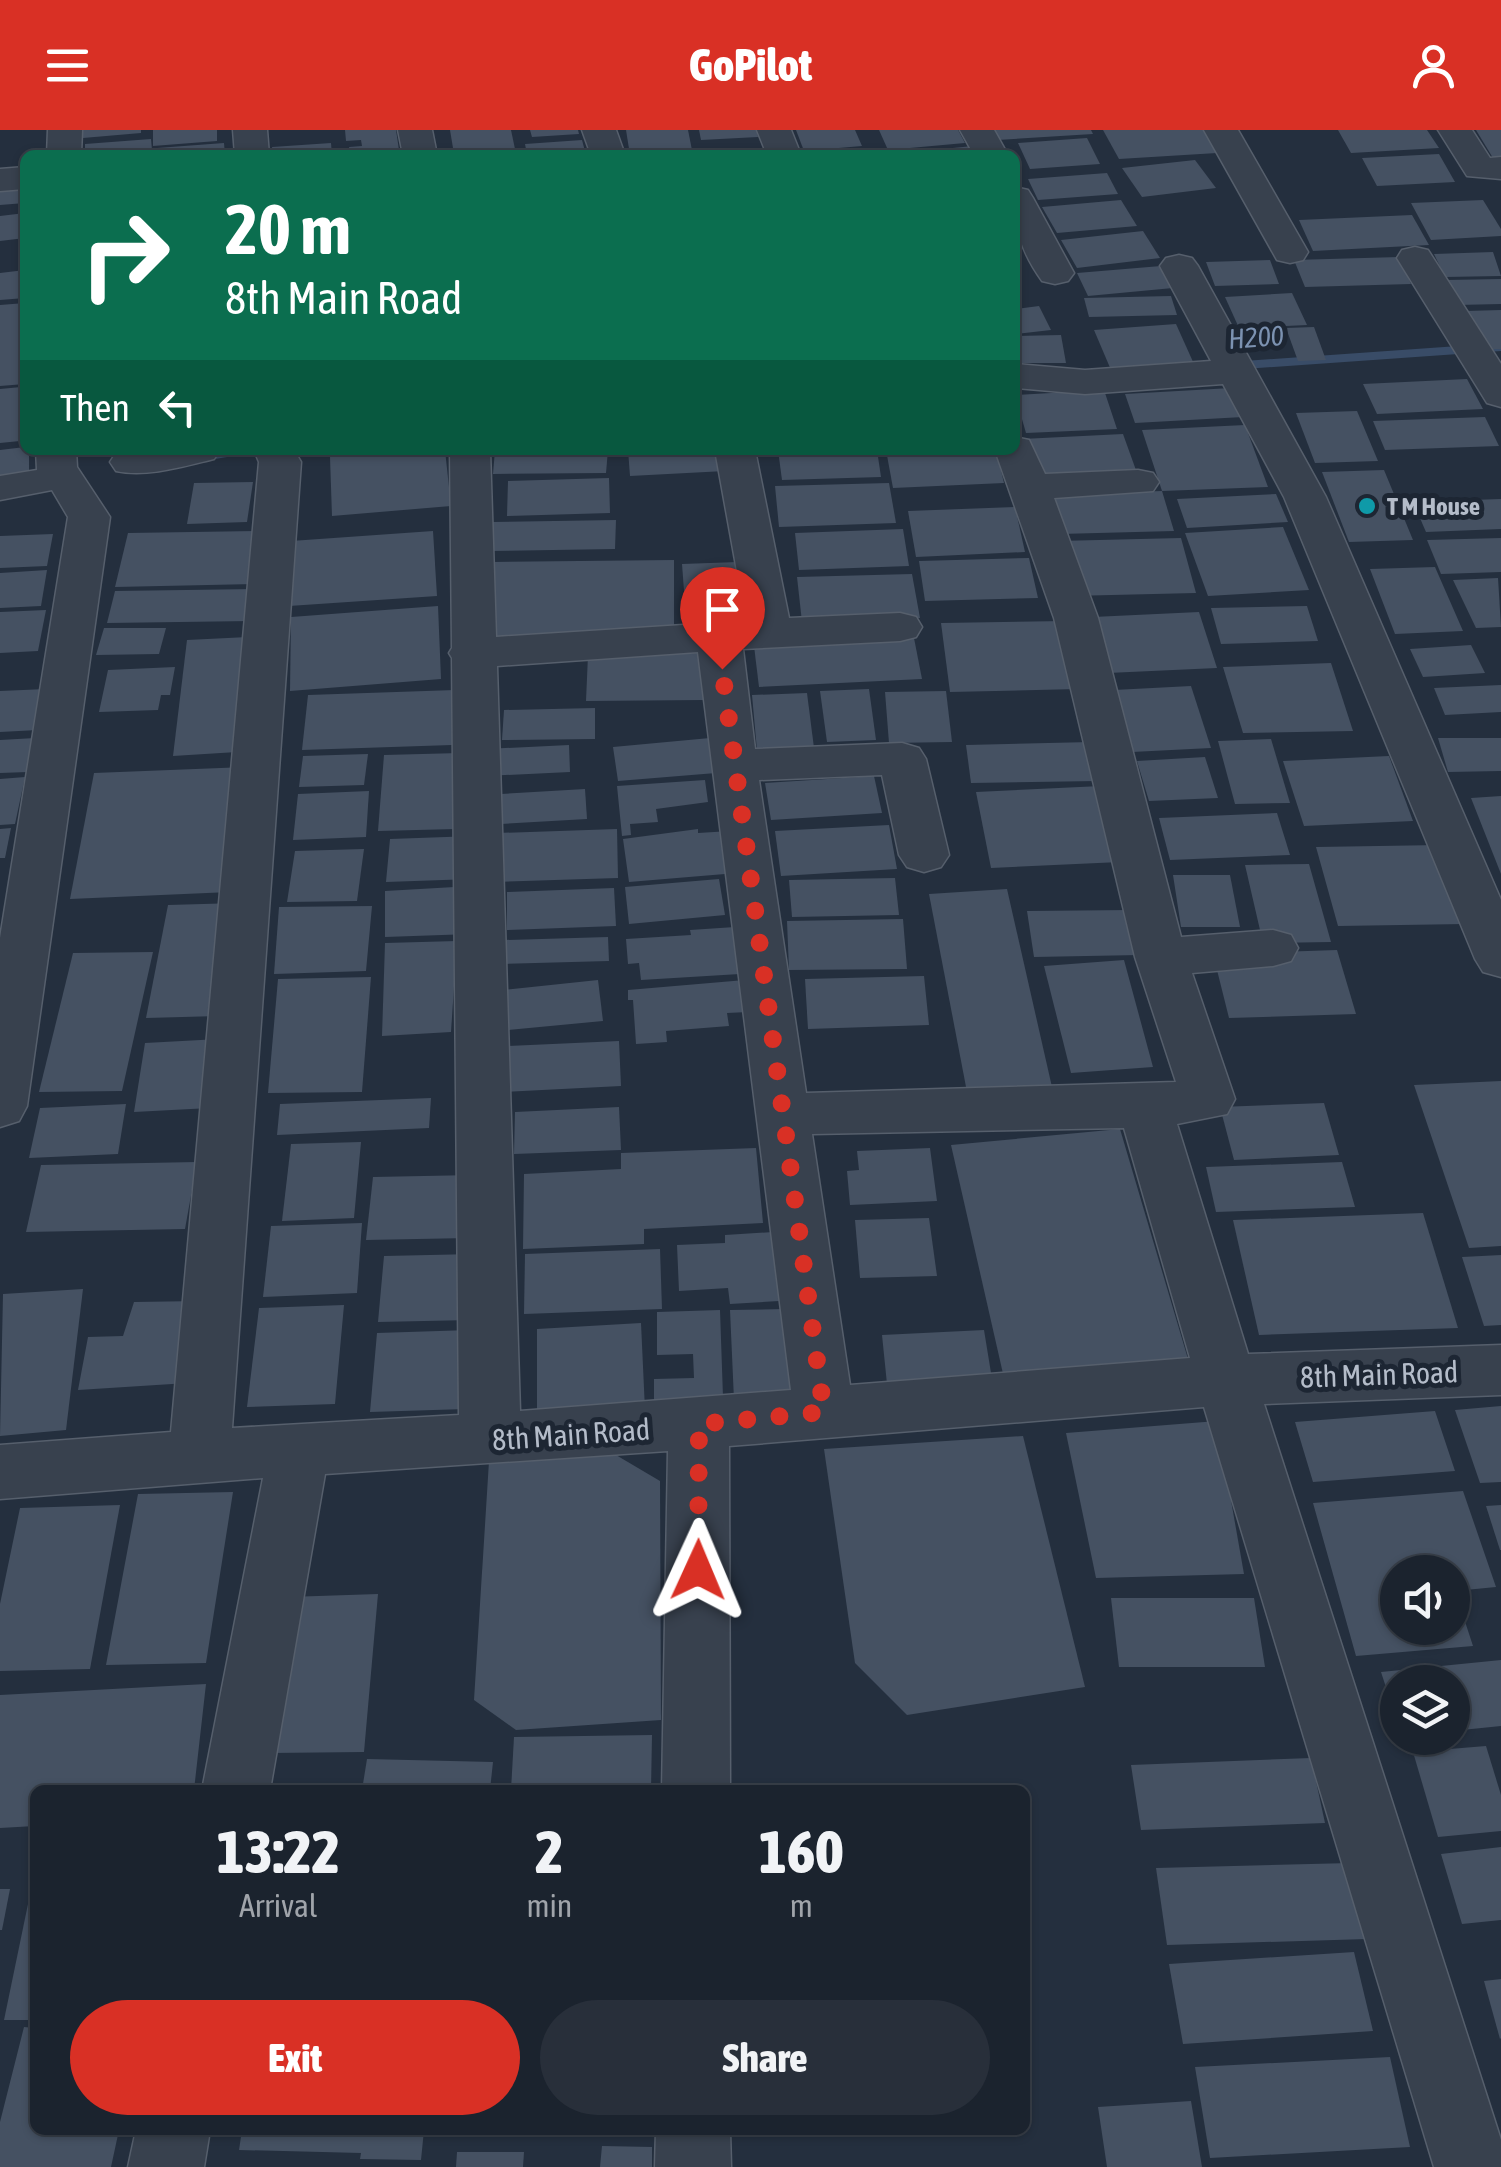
<!DOCTYPE html>
<html lang="en">
<head>
<meta charset="utf-8">
<style>
	:root { --surface:#1b232e; --page:#282f3a; --text:#f1f3f6; --muted:#a0a4aa; --line:#39404a; --accent:#d93025 }
	body { margin:0; font-family:"Asap Condensed",sans-serif; background:var(--page); color:var(--text); height:100vh; display:flex; flex-direction:column; font-size:38px; white-space:nowrap }
	* { box-sizing:border-box; margin:0 }
	p { font-size:32px; color:var(--muted) }
	.icon { flex:none; width:55px; height:55px; fill:none; stroke:currentColor; stroke-width:2; stroke-linecap:round; stroke-linejoin:round }
	.map { position:relative; flex:1; overflow:hidden }
	.sheet { position:absolute; left:30px; top:1655px; width:1000px; height:350px; display:flex; flex-direction:column; background:var(--surface); border-radius:15px; box-shadow:0 2px 8px #0004,0 0 0 2px var(--line) }
	.sheet>* { flex:none }
	.top-card { position:absolute; left:20px; top:20px; width:1000px; height:305px; border-radius:15px; box-shadow:0 2px 8px #0004,0 0 0 2px var(--line); background:#0b6e4f; color:#fff; overflow:hidden }
	.tools { position:absolute; left:1380px; top:1425px; display:grid; gap:20px }
	.tools a { display:grid; place-items:center; width:90px; height:90px; border-radius:50%; background:var(--surface); box-shadow:0 2px 8px #0004,0 0 0 2px var(--line); font-size:50px }
	.pin { position:absolute; display:grid; place-items:center; width:85px; height:85px; color:#fff; margin:-102px -42px; border-radius:50% 50% 50% 0; rotate:-45deg; box-shadow:0 0 10px #0007 }
	.pin .icon { rotate:45deg }
	.me { position:absolute; width:110px; margin:-55px; rotate:1deg; stroke-linejoin:round; filter:drop-shadow(0 0 8px #0008) }
	.turn { display:flex; align-items:center; gap:35px; height:210px; padding:0 40px; font-size:45px }
	.turn .icon { width:130px; height:130px; stroke-width:2.5 }
	.turn b { display:block; font-size:70px; line-height:85px }
	.then { display:flex; align-items:center; height:95px; padding:0 40px; background:#0003; gap:20px; font-size:38px }
	.eta { display:flex; justify-content:space-evenly; align-items:center; height:170px; text-align:center }
	.eta b { font-size:60px; font-weight:800; line-height:70px }
	.primary-button { display:flex; gap:20px; margin-top:auto; padding:20px 40px }
	.primary-button a { flex:1; height:115px; border-radius:60px; background:var(--accent); color:#fff; font-size:40px; font-weight:800; line-height:115px; text-align:center }
	.primary-button a+a { background:var(--page); color:var(--text) }
	header { display:flex; justify-content:space-between; align-items:center; height:130px; padding:0 40px; background:var(--accent); color:#fff; font-size:45px; font-weight:800 }
	.map>svg:first-child { display:block }
	.lines { fill:none; stroke-linecap:round; stroke-linejoin:round }
	.stream { fill:#394c67; fill-rule:evenodd }
	.building { fill:#455162; fill-rule:evenodd }
	.minor-casing { stroke:#565f6c; stroke-width:3 }
	.minor { fill:#38414e; fill-rule:evenodd }
	.route { stroke:#d93025; stroke-width:18; stroke-dasharray:0 32.4 }
	.culture-dot { fill:#0f9aa8; stroke:#1d2633; stroke-width:4 }
	.labels { text-anchor:middle; dominant-baseline:central; stroke-width:10; stroke-linejoin:round; paint-order:stroke }
	.far-poi-label { font-size:25px; font-weight:bold; fill:#b4bcc9; stroke:#1d2633; text-anchor:start }
	.far-water-label { font-size:28px; font-style:italic; fill:#7c92b1; stroke:#1d2633 }
	.street-label { font-size:30px; fill:#b4bcc9; stroke:#1d2633 }
</style>
</head>
<body>
<header><svg class="icon" aria-label="menu" viewBox="0 0 24 24"><path d="M4 6h16M4 12h16M4 18h16"/></svg>GoPilot<svg class="icon" aria-label="person" viewBox="0 0 24 24"><circle cx="12" cy="8" r="4"/><path d="M4 21q1-7 8-7t8 7"/></svg></header>
<div class="map">
<svg width="1501" height="2037" viewBox="0 0 1501 2037">
	<rect width="100%" height="100%" fill="#242f3e"/>
	<g class="lines">
		<g class="stream">
			<path d="M1501 213V221L1230 240 1224 236 1230 232Z"/>
			<path d="M222 320H251L245 324 197 332 190 328 192 325Z"/>
		</g>
	</g>
	<g class="building">
		<path d="M83 0H141V3L83 8Z"/>
		<path d="M153 0H217V11L153 16Z"/>
		<path d="M345 0H396L399 20 350 24 349 17 362 16 361 10 346 11Z"/>
		<path d="M450 0H511L515 19 454 24Z"/>
		<path d="M530 0H578L579 4 532 7Z"/>
		<path d="M626 0H688L693 25H630Z"/>
		<path d="M699 0H757L758 7 701 10Z"/>
		<path d="M796 0H855L862 16 804 21Z"/>
		<path d="M879 0H958L965 13 888 20Z"/>
		<path d="M993 0H1091L1093 4 997 10Z"/>
		<path d="M1103 0H1205L1217 23 1119 29Z"/>
		<path d="M1338 0H1427L1439 18 1351 23Z"/>
		<path d="M1476 0H1501V33H1496Z"/>
		<path d="M1087 8 1100 34 1030 39 1018 13Z"/>
		<path d="M151 9 152 20 85 25V14Z"/>
		<path d="M582 10 586 25H527L525 14Z"/>
		<path d="M224 13 225 25H157V18Z"/>
		<path d="M331 13 332 25H273L272 17Z"/>
		<path d="M973 16 978 25H912V22Z"/>
		<path d="M1439 24 1455 52 1377 56 1362 28Z"/>
		<path d="M1195 30 1216 58 1142 67 1122 38Z"/>
		<path d="M1107 43 1118 64 1038 70 1028 49Z"/>
		<path d="M25 56V73L0 75V59Z"/>
		<path d="M1121 70 1137 96 1057 103 1042 77Z"/>
		<path d="M1483 70 1501 99V106L1431 110 1411 73Z"/>
		<path d="M25 83V108L0 111V86Z"/>
		<path d="M1412 85 1429 115 1313 121 1299 90Z"/>
		<path d="M1143 101 1160 128 1077 138 1061 110Z"/>
		<path d="M1493 122 1501 146 1445 147 1434 124Z"/>
		<path d="M1399 127 1411 154 1305 157 1294 130Z"/>
		<path d="M1270 130 1279 154 1215 156 1206 132Z"/>
		<path d="M1161 136 1173 158 1088 166 1077 143Z"/>
		<path d="M25 140V168L0 170V143Z"/>
		<path d="M1501 149V174L1457 175 1446 150Z"/>
		<path d="M1292 163 1307 195 1239 198 1225 167Z"/>
		<path d="M1171 166 1177 185 1089 187 1084 168Z"/>
		<path d="M25 173V254L0 256V175Z"/>
		<path d="M1039 176 1051 200 1015 204V179Z"/>
		<path d="M1501 180V219H1483L1466 181Z"/>
		<path d="M1176 194 1194 234 1111 240 1094 200Z"/>
		<path d="M1314 197 1326 230 1298 231 1286 198Z"/>
		<path d="M1061 205 1066 233H1015V206Z"/>
		<path d="M1467 249 1483 279 1377 284 1363 254Z"/>
		<path d="M21 257 20 311 0 313V259Z"/>
		<path d="M1231 258 1243 287 1135 293 1125 264Z"/>
		<path d="M1104 260 1117 299 1026 303 1015 265Z"/>
		<path d="M1357 281 1378 331 1315 333 1296 283Z"/>
		<path d="M1485 287 1499 316 1385 320 1373 291Z"/>
		<path d="M1245 295 1268 357 1162 361 1142 300Z"/>
		<path d="M1123 304 1137 343 1033 349 1022 309Z"/>
		<path d="M25 317 29 320V346L0 349V320Z"/>
		<path d="M420 320H445L451 376 332 386 330 327Z"/>
		<path d="M495 320H608L606 343 493 344Z"/>
		<path d="M628 320H722L725 341 630 346Z"/>
		<path d="M778 320H877L881 347 782 350Z"/>
		<path d="M886 320H996L1004 353 893 358Z"/>
		<path d="M1384 340 1413 410 1349 412 1322 342Z"/>
		<path d="M609 348 610 383 507 386 508 351Z"/>
		<path d="M253 352 247 392 187 394 194 353Z"/>
		<path d="M889 353 896 393 779 397 775 356Z"/>
		<path d="M1162 361 1174 401 1060 404 1050 365Z"/>
		<path d="M1276 364 1288 392 1187 398 1177 369Z"/>
		<path d="M1501 369V399L1426 402 1413 372Z"/>
		<path d="M1015 377 1025 422 916 427 908 381Z"/>
		<path d="M616 390 615 419 490 421 492 392Z"/>
		<path d="M1283 397 1309 460 1208 466 1185 403Z"/>
		<path d="M903 399 909 436 799 440 795 403Z"/>
		<path d="M264 401 255 454 115 457 128 403Z"/>
		<path d="M433 401 437 466 289 476 291 411Z"/>
		<path d="M53 404 47 436 0 438V406Z"/>
		<path d="M1181 408 1196 463 1070 466 1058 411Z"/>
		<path d="M1501 408V442L1441 444 1427 410Z"/>
		<path d="M1029 428 1038 468 925 471 919 431Z"/>
		<path d="M674 430V506L485 509 492 432Z"/>
		<path d="M738 432 746 499 687 501 682 434Z"/>
		<path d="M1435 437 1463 501 1395 504 1370 439Z"/>
		<path d="M47 440 41 476 0 478V443Z"/>
		<path d="M912 444 920 488 802 492 797 447Z"/>
		<path d="M1498 448 1501 497 1476 498 1453 450Z"/>
		<path d="M258 459 252 491 107 493 115 461Z"/>
		<path d="M438 476 441 549 290 561 291 487Z"/>
		<path d="M1307 476 1318 511 1221 514 1211 478Z"/>
		<path d="M46 480 38 521 0 523V482Z"/>
		<path d="M1199 482 1217 538 1108 543 1093 487Z"/>
		<path d="M1065 491 1078 559 950 562 941 493Z"/>
		<path d="M104 498H166L159 524 96 525Z"/>
		<path d="M248 507 237 622 173 626 187 510Z"/>
		<path d="M914 508 922 549 759 557 754 516Z"/>
		<path d="M1471 515 1485 543 1423 547 1410 519Z"/>
		<path d="M703 523 704 570 586 571 588 525Z"/>
		<path d="M1331 533 1353 601 1243 603 1223 537Z"/>
		<path d="M175 537 170 565H161L158 580 99 582 108 540Z"/>
		<path d="M1501 555V582L1445 585 1434 558Z"/>
		<path d="M1191 556 1211 618 1132 622 1114 560Z"/>
		<path d="M46 559 38 600 0 602V561Z"/>
		<path d="M869 559 876 610 827 612 820 561Z"/>
		<path d="M455 560 452 615 302 620 308 565Z"/>
		<path d="M946 561 952 612 889 613 885 562Z"/>
		<path d="M807 563 814 618 757 620 752 565Z"/>
		<path d="M595 578V609L502 610 504 580Z"/>
		<path d="M35 608 28 642 0 643V610Z"/>
		<path d="M710 608 716 643 618 651 613 617Z"/>
		<path d="M1438 608H1501V641L1448 642Z"/>
		<path d="M1271 609 1290 673 1235 674 1218 611Z"/>
		<path d="M1091 612 1098 651 971 653 966 615Z"/>
		<path d="M569 615 570 642 485 646 486 619Z"/>
		<path d="M460 623 456 699 378 701 384 625Z"/>
		<path d="M368 624 364 655 299 657 303 626Z"/>
		<path d="M1389 626 1413 691 1304 696 1283 631Z"/>
		<path d="M1205 627 1218 668 1149 671 1137 631Z"/>
		<path d="M246 637 230 762 70 769 94 643Z"/>
		<path d="M874 646 882 683 771 690 765 653Z"/>
		<path d="M25 647 15 694 0 695V649Z"/>
		<path d="M705 650 708 672 656 679 658 692 630 694 631 705 622 706 617 656Z"/>
		<path d="M1101 656 1120 732 991 738 976 662Z"/>
		<path d="M585 659 587 689 501 694V664Z"/>
		<path d="M369 661 366 707 293 710 298 664Z"/>
		<path d="M1501 666V744L1471 668Z"/>
		<path d="M1277 683 1290 725 1170 730 1159 688Z"/>
		<path d="M889 695 897 739 781 746 775 701Z"/>
		<path d="M11 698 5 728H0V699Z"/>
		<path d="M617 699 618 748 495 752 497 703Z"/>
		<path d="M698 699V703L730 701 737 743 629 752 623 709Z"/>
		<path d="M474 706 472 749 386 752 390 709Z"/>
		<path d="M1440 715 1465 794 1338 796 1316 717Z"/>
		<path d="M364 719 357 771 287 772 295 721Z"/>
		<path d="M1309 734 1331 812 1263 813 1245 735Z"/>
		<path d="M1173 745H1230L1240 797H1181Z"/>
		<path d="M895 748 899 785 792 787 789 750Z"/>
		<path d="M719 749 725 785 629 794 625 757Z"/>
		<path d="M472 756 471 804 385 807V761Z"/>
		<path d="M614 758 616 796 507 800V762Z"/>
		<path d="M1007 759 1052 957 967 962 929 764Z"/>
		<path d="M238 773 219 886 146 888 168 775Z"/>
		<path d="M372 776 366 841 274 844 279 777Z"/>
		<path d="M1131 780 1140 825 1034 827 1027 781Z"/>
		<path d="M903 789 907 839 789 840 787 791Z"/>
		<path d="M735 797 740 844 641 850 639 833 628 834 626 809 691 805 690 800Z"/>
		<path d="M608 807 609 831 503 834 504 810Z"/>
		<path d="M457 811 451 902 382 906 385 813Z"/>
		<path d="M1337 820 1356 884 1229 888 1213 824Z"/>
		<path d="M153 822 122 961 39 962 73 823Z"/>
		<path d="M1124 830 1153 937 1071 943 1044 836Z"/>
		<path d="M924 846 929 895 808 899 805 849Z"/>
		<path d="M371 847 362 962 268 963 278 849Z"/>
		<path d="M598 850 603 891 496 901 493 861Z"/>
		<path d="M745 850 748 882 727 883 729 896 666 901 667 912 636 914 633 870H628V860Z"/>
		<path d="M219 909 210 978 134 982 145 913Z"/>
		<path d="M619 911 621 956 505 962 506 916Z"/>
		<path d="M1501 951V1116L1469 1118 1414 955Z"/>
		<path d="M431 968 429 998 277 1005 280 974Z"/>
		<path d="M1324 973 1339 1025 1234 1030 1220 977Z"/>
		<path d="M126 974 118 1024 29 1028 40 978Z"/>
		<path d="M619 977 621 1020 514 1024 515 982Z"/>
		<path d="M1120 999 1188 1229 1004 1248 951 1015Z"/>
		<path d="M361 1012 354 1088 282 1091 291 1014Z"/>
		<path d="M756 1018 763 1093 644 1099V1114L523 1119 524 1044 621 1039V1023Z"/>
		<path d="M930 1018 937 1071 850 1075 847 1041 859 1040 857 1021Z"/>
		<path d="M197 1032 185 1099 26 1102 41 1035Z"/>
		<path d="M1342 1032 1355 1077 1216 1082 1206 1037Z"/>
		<path d="M474 1045 469 1108 366 1110 373 1047Z"/>
		<path d="M1423 1083 1458 1198 1259 1205 1233 1090Z"/>
		<path d="M929 1088 937 1146 860 1148 855 1090Z"/>
		<path d="M362 1093 357 1163 263 1167 271 1096Z"/>
		<path d="M789 1101 796 1170 730 1174 728 1158 679 1161 677 1115 725 1113V1105Z"/>
		<path d="M660 1119 662 1179 524 1184 525 1124Z"/>
		<path d="M475 1124 471 1190 378 1192 384 1126Z"/>
		<path d="M1501 1125V1195L1484 1196 1462 1127Z"/>
		<path d="M83 1159 66 1300 0 1306 3 1164Z"/>
		<path d="M200 1171 188 1253 78 1260 88 1207 123 1206 134 1172Z"/>
		<path d="M344 1175 335 1274 247 1277 259 1178Z"/>
		<path d="M785 1179 792 1267 734 1270 730 1180Z"/>
		<path d="M720 1180 723 1267 654 1270V1249L694 1248 693 1224 657 1225V1182Z"/>
		<path d="M641 1193 645 1280 537 1286V1199Z"/>
		<path d="M470 1200 466 1279 370 1282 377 1203Z"/>
		<path d="M984 1200 992 1249 887 1254 882 1205Z"/>
		<path d="M1501 1276V1352L1480 1353 1455 1280Z"/>
		<path d="M1435 1281 1455 1341 1313 1352 1295 1292Z"/>
		<path d="M1217 1291 1244 1444 1096 1448 1066 1303Z"/>
		<path d="M1023 1306 1085 1557 907 1585 855 1533 824 1319Z"/>
		<path d="M616 1325 660 1351 661 1590 516 1600 474 1570 489 1331Z"/>
		<path d="M1463 1361 1496 1457 1455 1461 1473 1516 1356 1526 1313 1373ZM1398 1442H1452V1498H1398Z"/>
		<path d="M233 1362 206 1533 106 1535 138 1364Z"/>
		<path d="M120 1375 90 1539 0 1541V1474L20 1378Z"/>
		<path d="M1501 1375V1420H1500L1486 1376Z"/>
		<path d="M378 1464 364 1622 270 1623 288 1467Z"/>
		<path d="M1111 1468H1254L1265 1537H1119Z"/>
		<path d="M1501 1530V1596L1452 1601V1552H1398L1397 1591 1381 1542Z"/>
		<path d="M206 1554 194 1660H35V1696L0 1698V1565Z"/>
		<path d="M652 1605 651 1660H511L514 1607Z"/>
		<path d="M1486 1616 1501 1665V1701L1438 1707 1413 1622Z"/>
		<path d="M1311 1628 1325 1693 1141 1700 1131 1635Z"/>
		<path d="M367 1629 493 1632 490 1660H362Z"/>
		<path d="M1501 1717V1790L1462 1794 1441 1724Z"/>
		<path d="M1351 1733 1367 1809 1167 1815 1156 1738Z"/>
		<path d="M0 1759H10L2 1800H0Z"/>
		<path d="M28 1774H35V1890H4Z"/>
		<path d="M1354 1822 1373 1901 1183 1914 1169 1834Z"/>
		<path d="M1501 1849V1908L1500 1909 1484 1851Z"/>
		<path d="M24 1897 35 1898V2000H119L111 2037H0V1992Z"/>
		<path d="M1390 1927 1410 2017 1210 2028 1195 1937Z"/>
		<path d="M1191 1971 1202 2037H1107L1098 1977Z"/>
		<path d="M242 2000H424L421 2030 360 2029 361 2023 239 2020Z"/>
		<path d="M518 2000H658L657 2006 518 2003Z"/>
		<path d="M602 2016 652 2017V2037H600Z"/>
		<path d="M457 2022H524L523 2037H456Z"/>
	</g>
	<g class="lines">
		<defs>
			<g id="minor">
				<path d="M48 0H82L81 25H47Z"/>
				<path d="M233 0H267L269 25H235Z"/>
				<path d="M398 0H432L437 25H403Z"/>
				<path d="M582 0H616L625 25H591Z"/>
				<path d="M757 0H791L801 25H767Z"/>
				<path d="M960 0H994L1008 25H974Z"/>
				<path d="M1204 0H1238L1308 122 1303 130 1290 133 1277 130Z"/>
				<path d="M1438 0H1472L1490 28 1501 27V49L1467 46Z"/>
				<path d="M25 37V59L0 61V39Z"/>
				<path d="M1015 57 1028 60 1033 68 1074 143 1068 151 1055 154 1042 151C1018 117 1015 97 1015 57Z"/>
				<path d="M1415 117 1428 120 1501 234V277L1487 273 1397 128 1402 120Z"/>
				<path d="M1179 125 1192 128 1198 136 1326 367 1501 770V847L1483 842 1475 829 1284 367 1223 254 1085 264 1015 258V234L1085 240 1211 231 1160 136 1166 128Z"/>
				<path d="M1015 307 1029 310 1045 344 1138 340 1153 343 1159 352 1153 361 1054 368 1098 488 1181 807 1273 800 1291 805 1298 818 1291 831 1273 836 1192 843 1235 969 1227 984 1177 994 1248 1224 1501 1215V1265L1264 1274 1501 2010V2037H1434L1204 1277 729 1316 730 1660H662L668 1321 325 1344 270 1660H202L263 1348 0 1369V1315L171 1302 259 332 254 320H294L301 332 232 1298 459 1285 452 528 449 523 452 518 450 320H490L496 507 746 491 715 320H755L789 488 900 483 916 487 922 497 916 507 900 511 743 519 755 619 902 613 919 618 926 629 949 725 941 737 924 742 907 737 899 725 882 645 759 650 806 963 1176 952 1135 827 1054 488 995 320H1015ZM698 522 791 1260 520 1281 497 536ZM1124 998 1190 1228 850 1255 812 1004Z"/>
				<path d="M36 320H76L77 337 110 387 27 976 19 991 0 997V808L68 387 52 360 0 370V346L37 340Z"/>
				<path d="M130 320H220L214 329C185 336 146 348 116 341L110 332 116 323Z"/>
				<path d="M136 2000H210L204 2037H128Z"/>
				<path d="M656 2000H730L731 2037H655Z"/>
			</g>
		</defs>
		<use href="#minor" class="minor-casing"/>
		<use href="#minor" class="minor"/>
	</g>
	<g class="lines">
		<path class="route" d="M698 1440 699 1294 824 1282 722 539"/>
	</g>
	<circle class="culture-dot" cx="1367" cy="376" r="10"/>
	<g class="labels">
		<g class="far-poi-label">
			<text x="1387" y="376">T M House</text>
		</g>
		<g class="far-water-label">
			<text transform="translate(1256 207) rotate(-4)">H200</text>
		</g>
		<g class="street-label">
			<text transform="translate(1379 1244) rotate(-2)">8th Main Road</text>
			<text transform="translate(571 1304) rotate(-4)">8th Main Road</text>
		</g>
	</g>
</svg>
<div class="tools">
<a><svg class="icon" aria-label="sound" viewBox="0 0 24 24"><path d="M4 9h4l5-4v14l-5-4H4zM17 9q2 3 0 6"/></svg></a>
<a><svg class="icon" aria-label="layers" viewBox="0 0 24 24"><path d="M12 4l9 5-9 5-9-5zM3 14l9 5 9-5"/></svg></a>
</div>
<div class="pin" style="left:722px;top:539px;background:#d93025"><svg class="icon" aria-label="arrive" viewBox="0 0 24 24"><path d="M6 21V4h12l-3 4 3 4H6"/></svg></div>
<svg class="me" style="left:698px;top:1440px" viewBox="-20 -20 40 40"><path d="M0-17L14 15 0 8-14 15z" fill="#d93025" stroke="#fff" stroke-width="4"/></svg>
<div class="top-card">
<div class="turn"><svg class="icon" aria-label="right" viewBox="0 0 24 24"><path d="M7 20v-9h11M14 6l5 5-5 5"/></svg><div><b>20 m</b>8th Main Road</div></div>
<div class="then">Then<svg class="icon" aria-label="left" viewBox="0 0 24 24"><path d="M17 20v-9H6M10 6l-5 5 5 5"/></svg></div>
</div>
<section class="sheet">
<div class="eta">
<div><b>13:22</b><p>Arrival</p></div>
<div><b>2</b><p>min</p></div>
<div><b>160</b><p>m</p></div>
</div>
<div class="primary-button"><a>Exit</a><a>Share</a></div>
</section>
</div>
</body>
</html>
